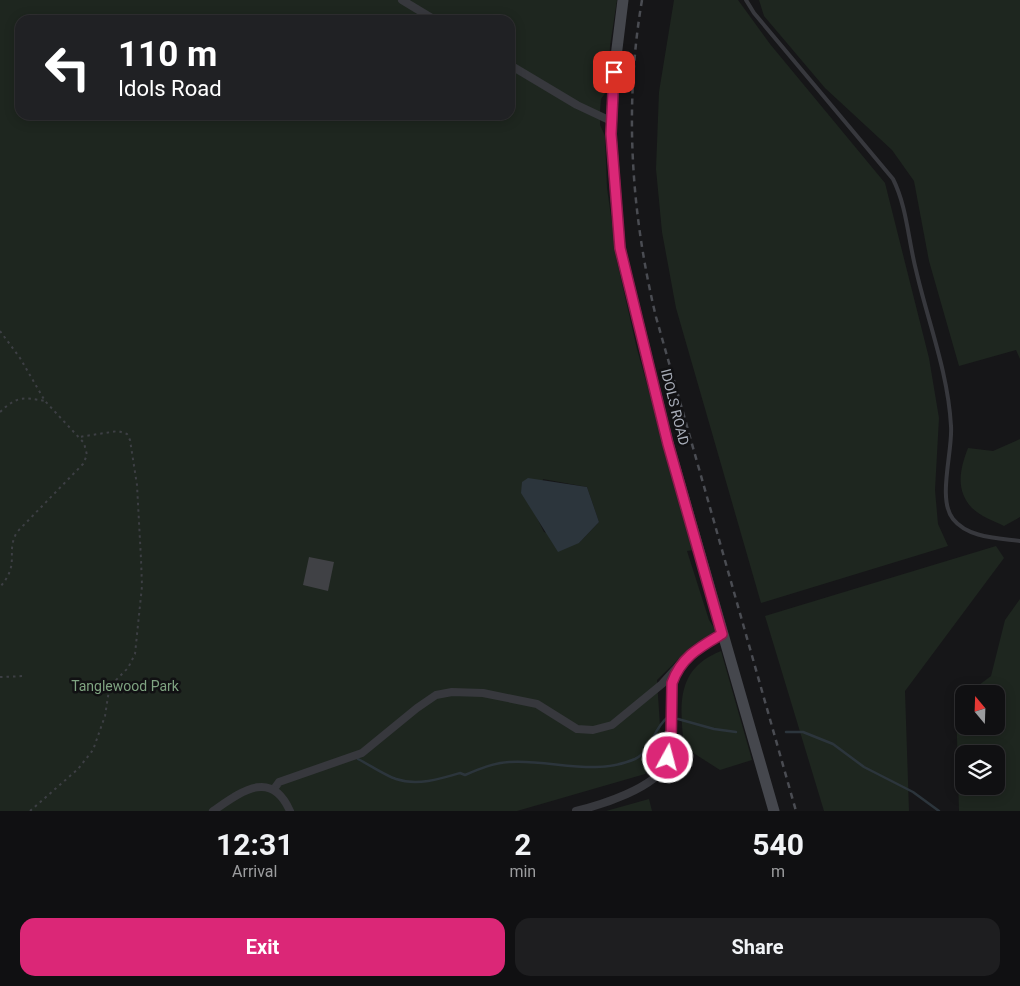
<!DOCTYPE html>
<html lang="en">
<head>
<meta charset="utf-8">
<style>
	:root { --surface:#101012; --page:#1e1e20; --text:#f1f3f6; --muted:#9c9d9f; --line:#303032; --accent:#db2777 }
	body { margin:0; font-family:Roboto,sans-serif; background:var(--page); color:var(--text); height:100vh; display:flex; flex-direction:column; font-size:19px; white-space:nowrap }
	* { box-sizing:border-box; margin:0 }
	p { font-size:16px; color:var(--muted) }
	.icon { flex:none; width:28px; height:28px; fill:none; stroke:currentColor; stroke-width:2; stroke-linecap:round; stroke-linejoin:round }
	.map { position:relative; height:811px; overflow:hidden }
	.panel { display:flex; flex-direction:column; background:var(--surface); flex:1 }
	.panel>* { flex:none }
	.hud { position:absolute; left:15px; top:15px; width:500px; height:105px; border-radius:15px; box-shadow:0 2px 12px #0003,0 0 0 1px var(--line); background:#202124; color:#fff; overflow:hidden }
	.needle { width:32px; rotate:341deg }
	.buttons { position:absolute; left:955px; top:685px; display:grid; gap:10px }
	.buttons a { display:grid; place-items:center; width:50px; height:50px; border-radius:10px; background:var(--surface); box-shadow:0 2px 12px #0003,0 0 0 1px var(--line); font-size:25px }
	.pin { position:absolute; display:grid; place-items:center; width:42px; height:42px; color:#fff; margin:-21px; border-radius:10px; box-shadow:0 2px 8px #0006 }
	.me { position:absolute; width:55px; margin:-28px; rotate:7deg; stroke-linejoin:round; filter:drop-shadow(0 0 4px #0008) }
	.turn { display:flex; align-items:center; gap:18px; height:105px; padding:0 20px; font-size:22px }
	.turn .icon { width:65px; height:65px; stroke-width:2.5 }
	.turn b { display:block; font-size:35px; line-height:42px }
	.eta { display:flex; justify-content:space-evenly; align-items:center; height:85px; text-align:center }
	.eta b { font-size:30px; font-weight:700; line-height:35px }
	.cta { display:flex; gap:10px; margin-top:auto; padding:10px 20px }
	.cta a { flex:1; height:58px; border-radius:15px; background:var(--accent); color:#fff; font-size:20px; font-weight:700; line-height:58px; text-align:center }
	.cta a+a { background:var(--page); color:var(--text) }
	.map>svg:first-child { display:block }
	.green { fill:#1e261f; fill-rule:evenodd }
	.water { fill:#2c353c }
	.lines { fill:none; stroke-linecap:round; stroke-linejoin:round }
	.stream { stroke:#2c353c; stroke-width:2.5 }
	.building { fill:#404145 }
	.path { stroke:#3d3f44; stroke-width:2; stroke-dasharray:2.5 4; stroke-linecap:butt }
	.lane { stroke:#37383d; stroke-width:4 }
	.street { stroke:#37383d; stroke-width:8 }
	.secondary { stroke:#45474d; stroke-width:11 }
	.rail { stroke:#4a4c52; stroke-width:2.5; stroke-dasharray:6 5; stroke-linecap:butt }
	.route-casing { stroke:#8e194d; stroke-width:12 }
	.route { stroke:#db2777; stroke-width:9 }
	.labels { text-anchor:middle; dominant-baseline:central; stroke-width:5; stroke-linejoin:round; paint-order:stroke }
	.street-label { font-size:14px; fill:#a8adb8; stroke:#111113 }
	.park-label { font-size:14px; fill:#7fa381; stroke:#111113 }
</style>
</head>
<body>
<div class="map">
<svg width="1020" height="811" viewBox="0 0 1020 811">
	<rect width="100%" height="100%" fill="#161618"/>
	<g class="green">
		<path d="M0 0H617L610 46 608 89 601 99 600 111V125L605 136 607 188 612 223 617 261 637 349 694 550 687 551 709 620 716 631 692 646 657 680 661 741 654 758 645 774 517 811H0ZM20 20H510V115H20ZM543 479 587 487 599 522 579 543 544 532 536 516Z"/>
		<path d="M674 0H738L770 44 885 183 929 358 939 418 935 490 938 524 948 546 761 603 676 308 662 232 656 169 659 92Z"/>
		<path d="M759 0H1020V359L1016 350 959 366 929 261 914 181 892 150 825 88 764 16Z"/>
		<path d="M1020 439V517L1004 526C994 521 980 516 972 508 955 490 960 469 968 448L993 451Z"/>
		<path d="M996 546 1004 558 905 691 909 811H824L765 616Z"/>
		<path d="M1020 599V811H959L956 702 964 696V726H996V694H967L991 676 1005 620ZM964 754H996V786H964Z"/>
		<path d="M721 651 752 760 720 770 684 747C680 706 675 669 721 651Z"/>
		<path d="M649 799 652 811H606Z"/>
	</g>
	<path class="water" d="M528 478 587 487 599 522 579 543 558 552 521 493 522 482Z"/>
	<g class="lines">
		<g class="stream">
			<path d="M678 719 714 729 736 732"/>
			<path d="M786 732H803L833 744 864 767 913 792 939 811"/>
			<path d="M358 759C368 764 386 776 396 779 417 786 440 779 460 773L465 775C479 769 493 763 509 762 551 759 594 777 635 759 652 751 653 728 668 717"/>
		</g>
	</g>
	<path class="building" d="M309 557 334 562 328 591 303 585Z"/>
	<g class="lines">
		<g class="path">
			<path d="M0 331 20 358 45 401 84 443 87 455 83 464 17 532C5 553 21 563 0 587"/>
			<path d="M0 412C17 396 23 397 45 401"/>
			<path d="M0 677 25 676"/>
			<path d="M30 811 78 769 93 750 105 716 109 690 113 683 128 668 135 654 142 586 141 559 137 485 130 440 127 434 118 431 79 437"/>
		</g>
		<path class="lane" d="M746 0 754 13 893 179C907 207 908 239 916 270 928 322 948 372 951 426 953 451 937 499 953 519 968 538 998 538 1020 541"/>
		<g class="street">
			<path d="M402 0 435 20"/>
			<path d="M510 65 577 105 611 121"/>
			<path d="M274 789 279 782 362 753 417 708 436 695 452 692 483 693 537 704 577 729 593 730 612 725 662 684 680 664"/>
			<path d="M213 811C241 792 271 768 290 811"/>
			<path d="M576 811C601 805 655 788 666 764 673 751 673 729 672 715 671 697 670 681 679 666 688 652 708 642 722 634"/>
		</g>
		<path class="secondary" d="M623 0 614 73 611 134 620 248 668 443 774 811"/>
		<path class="rail" d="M642 0C624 106 631 213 656 317L796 811"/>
	</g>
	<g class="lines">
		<defs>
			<path id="route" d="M614 72 611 134 620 248 668 444 722 634C700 647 681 657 672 683L671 743 668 758"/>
		</defs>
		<use href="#route" class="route-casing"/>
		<use href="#route" class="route"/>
	</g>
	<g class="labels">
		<g class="street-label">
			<text transform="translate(675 407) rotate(76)">IDOLS ROAD</text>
		</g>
		<g class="park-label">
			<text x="125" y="686">Tanglewood Park</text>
		</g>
	</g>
</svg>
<div class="buttons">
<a><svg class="needle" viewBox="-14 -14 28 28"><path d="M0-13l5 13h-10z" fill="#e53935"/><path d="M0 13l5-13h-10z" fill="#9c9d9f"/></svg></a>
<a><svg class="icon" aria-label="layers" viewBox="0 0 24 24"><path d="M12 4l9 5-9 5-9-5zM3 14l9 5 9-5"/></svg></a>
</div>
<div class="pin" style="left:614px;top:72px;background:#d93025"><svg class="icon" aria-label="arrive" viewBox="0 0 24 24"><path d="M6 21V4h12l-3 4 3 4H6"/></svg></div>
<svg class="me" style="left:668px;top:758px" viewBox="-20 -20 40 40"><circle r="17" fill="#db2777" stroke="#fff" stroke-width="3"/><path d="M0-11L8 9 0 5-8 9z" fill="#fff"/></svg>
<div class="hud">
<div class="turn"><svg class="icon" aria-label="left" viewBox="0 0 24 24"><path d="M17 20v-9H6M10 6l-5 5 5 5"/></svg><div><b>110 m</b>Idols Road</div></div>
</div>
</div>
<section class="panel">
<div class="eta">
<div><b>12:31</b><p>Arrival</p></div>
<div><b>2</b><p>min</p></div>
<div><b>540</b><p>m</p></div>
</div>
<div class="cta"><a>Exit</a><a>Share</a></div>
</section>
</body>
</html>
